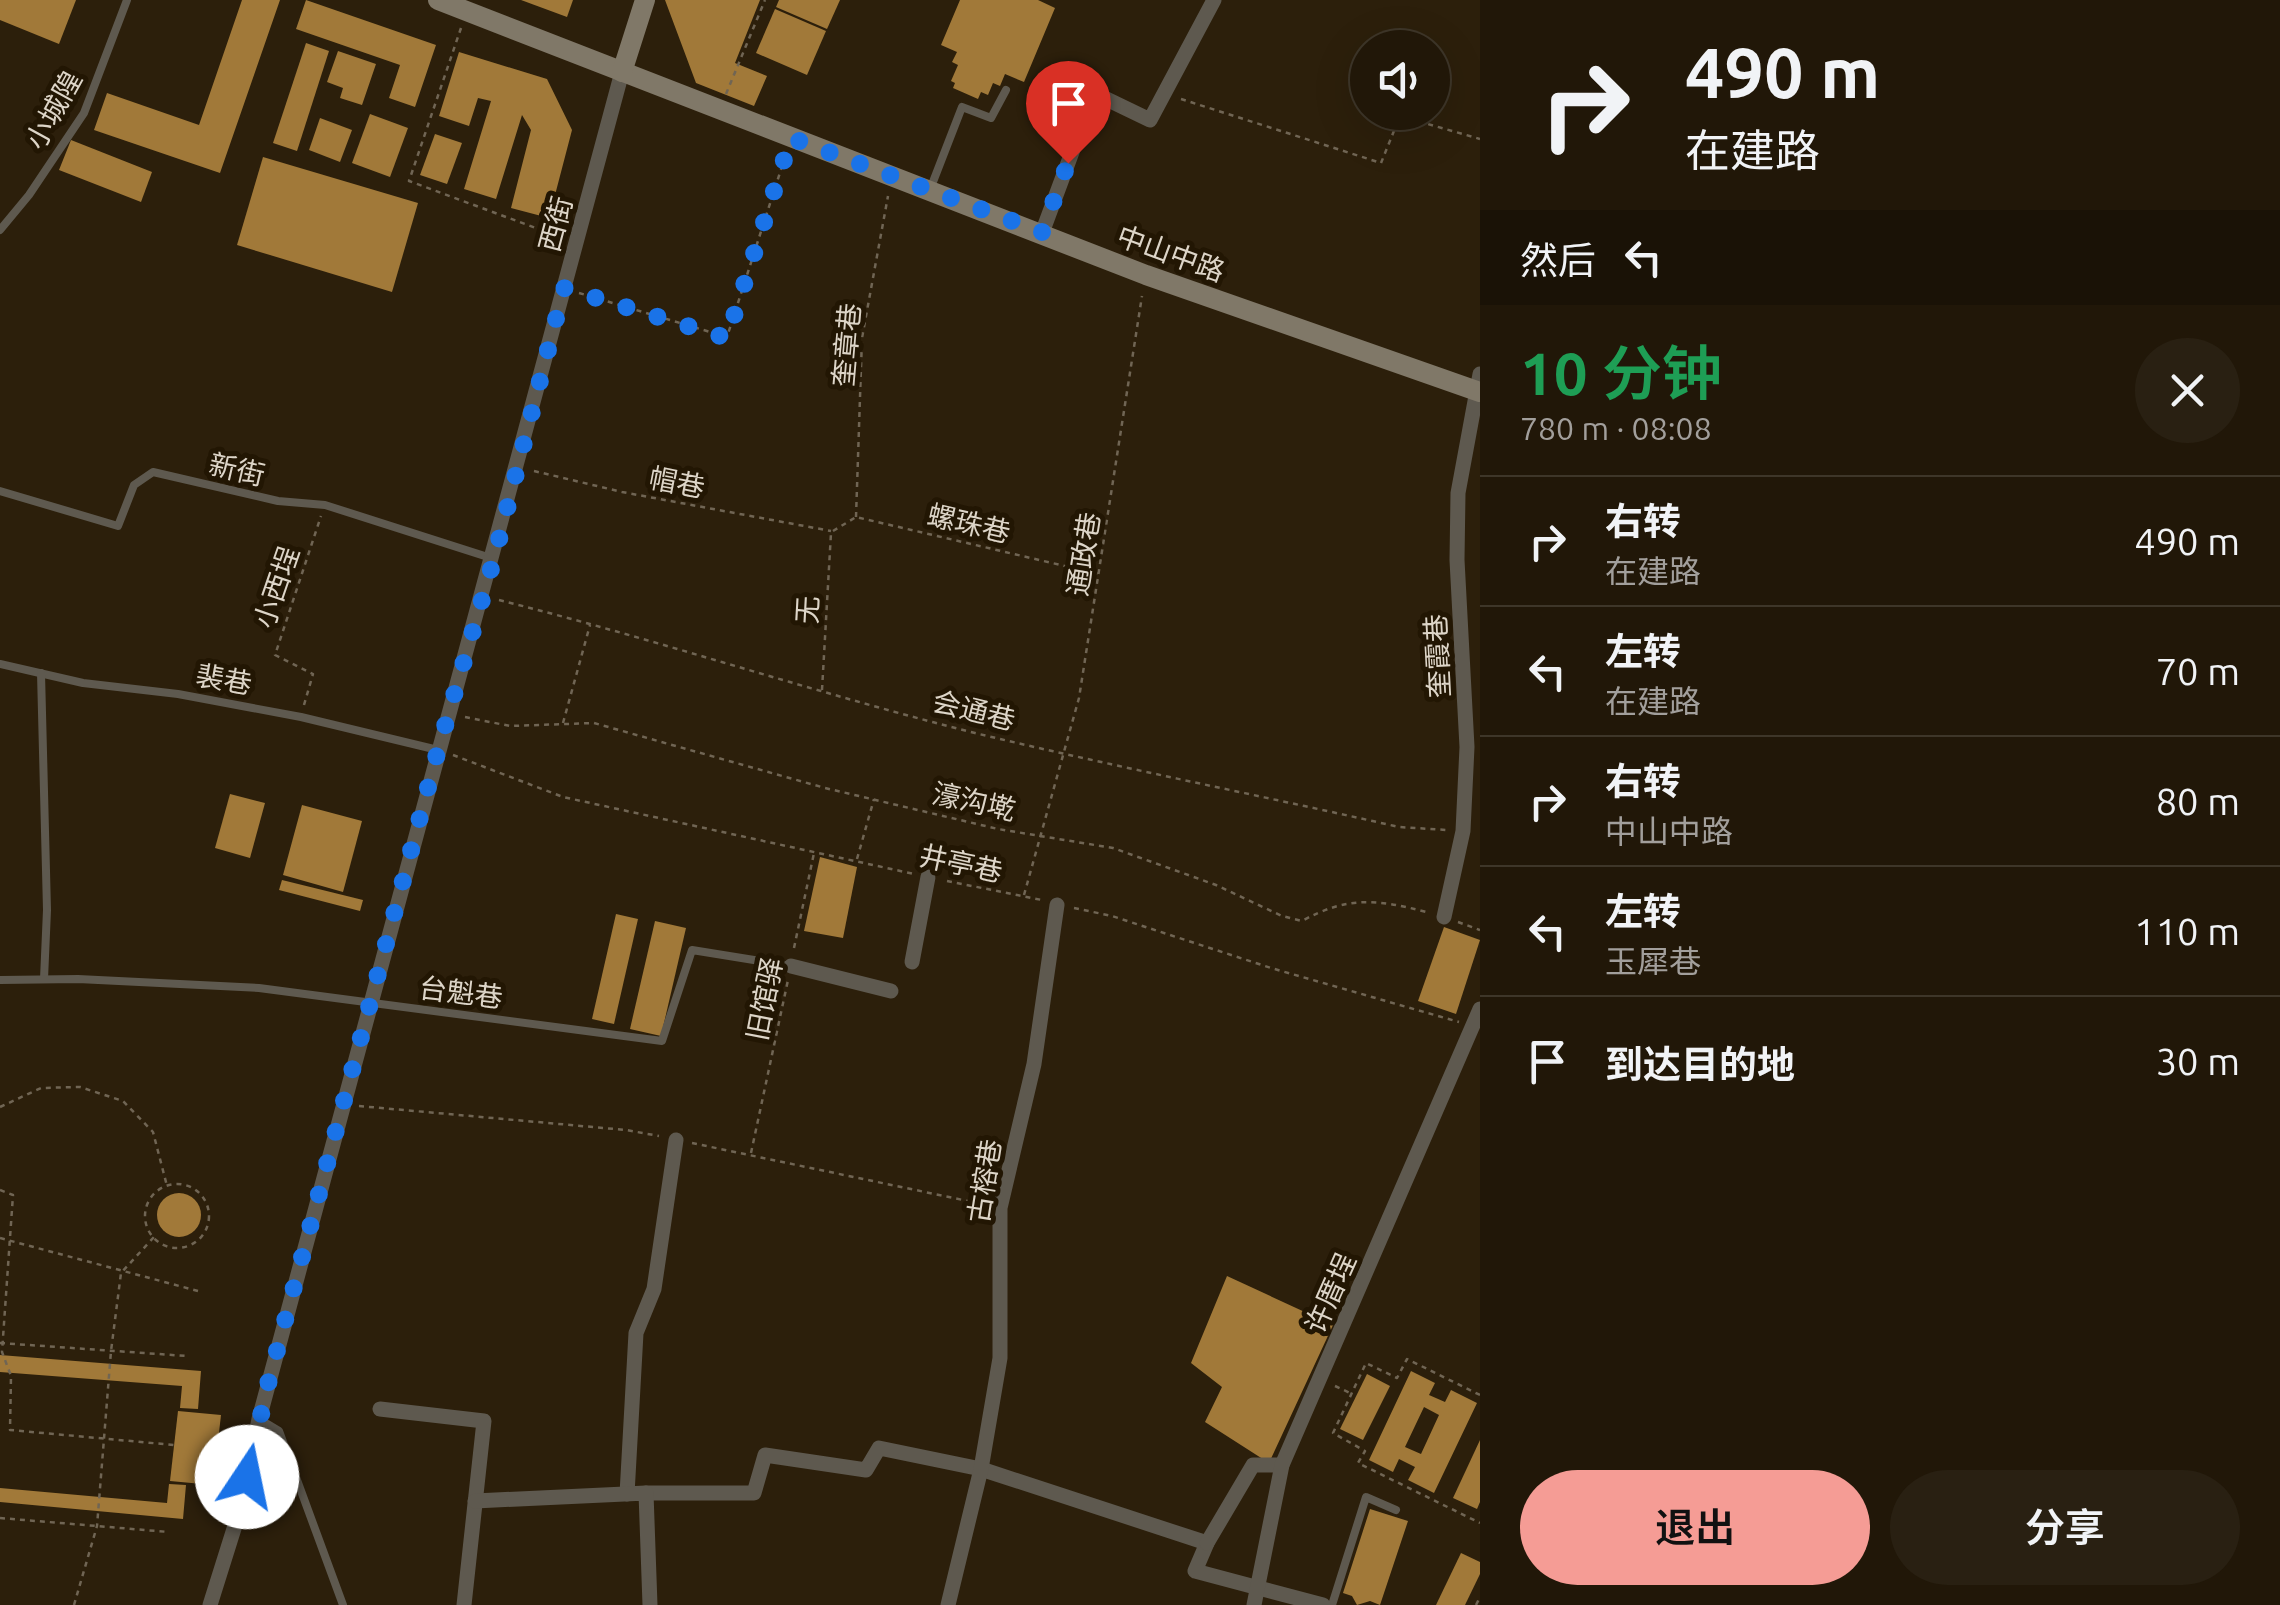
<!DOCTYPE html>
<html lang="zh">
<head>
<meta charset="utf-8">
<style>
	:root { --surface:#211708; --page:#292012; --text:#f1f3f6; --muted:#a29f9c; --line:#3e3629; --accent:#f59c95 }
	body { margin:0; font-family:Ubuntu,"Noto Sans SC",sans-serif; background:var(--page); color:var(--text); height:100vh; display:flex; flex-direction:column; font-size:38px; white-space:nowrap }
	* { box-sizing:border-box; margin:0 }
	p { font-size:32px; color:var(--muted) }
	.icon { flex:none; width:55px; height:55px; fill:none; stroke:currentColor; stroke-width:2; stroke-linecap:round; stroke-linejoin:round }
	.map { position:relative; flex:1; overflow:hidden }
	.sheet { display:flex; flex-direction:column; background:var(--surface); width:800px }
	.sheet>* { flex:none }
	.top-card { background:#211708; color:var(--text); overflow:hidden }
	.fabs { position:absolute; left:1350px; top:30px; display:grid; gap:20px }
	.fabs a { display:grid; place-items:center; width:100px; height:100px; border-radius:50%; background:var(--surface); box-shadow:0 10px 40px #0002,0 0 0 2px var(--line); font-size:50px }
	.pin { position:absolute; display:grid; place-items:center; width:85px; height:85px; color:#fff; margin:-102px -42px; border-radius:50% 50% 50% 0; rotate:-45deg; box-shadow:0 0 10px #0007 }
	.pin .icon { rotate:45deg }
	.me { position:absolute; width:110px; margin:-55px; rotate:11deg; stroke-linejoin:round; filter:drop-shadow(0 0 8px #0008) }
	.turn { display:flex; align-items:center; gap:35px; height:210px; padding:0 40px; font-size:45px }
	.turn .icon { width:130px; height:130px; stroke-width:2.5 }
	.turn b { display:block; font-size:70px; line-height:85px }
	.then { display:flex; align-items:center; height:95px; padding:0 40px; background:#0003; gap:20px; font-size:38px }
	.round { display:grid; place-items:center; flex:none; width:105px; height:105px; border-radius:52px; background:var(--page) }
	.overview { display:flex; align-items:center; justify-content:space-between; height:170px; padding:0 40px }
	h1 { font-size:60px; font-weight:600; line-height:75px; color:#1e9e55 }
	.action { display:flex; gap:20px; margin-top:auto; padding:20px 40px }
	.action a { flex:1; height:115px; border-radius:60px; background:var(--accent); color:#111; font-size:40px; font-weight:600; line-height:115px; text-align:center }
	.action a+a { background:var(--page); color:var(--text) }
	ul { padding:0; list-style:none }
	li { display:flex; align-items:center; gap:30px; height:130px; padding:0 40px; border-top:2px solid var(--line) }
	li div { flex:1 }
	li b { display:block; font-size:38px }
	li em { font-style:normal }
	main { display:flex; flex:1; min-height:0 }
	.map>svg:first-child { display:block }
	.building { fill:#a17939; fill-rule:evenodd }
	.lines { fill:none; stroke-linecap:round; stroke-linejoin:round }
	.path { stroke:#706554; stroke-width:2.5; stroke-dasharray:5 5; stroke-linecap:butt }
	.lane { stroke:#5e594f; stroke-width:8 }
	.street { stroke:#5e594f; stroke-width:15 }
	.secondary { stroke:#807868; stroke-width:20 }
	.route { stroke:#1a73e8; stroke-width:18; stroke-dasharray:0 32.4 }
	.labels { text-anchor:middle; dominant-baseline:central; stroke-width:10; stroke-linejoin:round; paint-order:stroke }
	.street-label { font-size:28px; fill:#ddd5c8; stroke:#221603 }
</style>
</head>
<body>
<main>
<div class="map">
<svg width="1480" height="1605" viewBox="0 0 1480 1605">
	<rect width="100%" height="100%" fill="#2c1f0b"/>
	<g class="building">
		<path d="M0 0H76L59 44 0 20Z"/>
		<path d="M242 0H280L220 173 94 130 107 93 199 125Z"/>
		<path d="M306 0 436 45 415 107 389 98 400 65 296 29Z"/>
		<path d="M521 0H573L567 17Z"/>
		<path d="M665 0H760L735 63 767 76 754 106 696 83Z"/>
		<path d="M779 0H840L827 29 776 7Z"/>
		<path d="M960 0H1038L1055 8 1024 82 1005 74 1000 86 993 83 988 95 981 92 978 99 953 88 955 83 951 81 958 65 952 62 957 52 941 45Z"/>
		<path d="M775 9 826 31 807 75 756 53Z"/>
		<path d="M306 43 329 51 297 151 273 143Z"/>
		<path d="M338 51 376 64 362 105 340 98 343 88 327 82Z"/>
		<path d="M459 52 547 79 572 130 549 218 511 208 531 130 522 115 496 199 464 189 491 101 478 98 469 126 439 116Z"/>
		<path d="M370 114 408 128 390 177 352 163Z"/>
		<path d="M320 118 352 130 340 162 309 150Z"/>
		<path d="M435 134 462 143 447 184 420 175Z"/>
		<path d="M71 140 152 172 141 202 59 170Z"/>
		<path d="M263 157 418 203 392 292 237 245Z"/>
		<path d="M230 794 265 803 250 858 215 848Z"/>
		<path d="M302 805 362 821 343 892 283 875Z"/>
		<path d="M820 857 857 867 843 938 804 931Z"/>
		<path d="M282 880 363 900 360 911 279 890Z"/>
		<path d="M616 914 638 919 614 1024 592 1019Z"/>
		<path d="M655 921 686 928 661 1036 630 1029Z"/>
		<path d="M1444 927 1480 940 1456 1014 1418 1001Z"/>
		<circle cx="179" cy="1215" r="22"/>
		<path d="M1227 1276 1333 1325 1269 1463 1205 1422 1222 1387 1191 1363Z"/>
		<path d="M0 1355 201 1371 198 1409 180 1408 182 1386 0 1372Z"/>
		<path d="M1411 1371 1435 1383 1429 1395 1445 1402 1451 1390 1477 1403 1434 1493 1408 1480 1415 1467 1399 1459 1393 1472 1369 1460ZM1424 1407 1439 1415 1421 1454 1405 1447Z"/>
		<path d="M1367 1374 1390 1386 1363 1440 1340 1429Z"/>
		<path d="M178 1411 221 1415 213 1485 170 1481Z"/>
		<path d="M1480 1440V1502L1477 1509 1453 1498Z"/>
		<path d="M169 1484 186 1485 183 1519 0 1502V1488L167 1503Z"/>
		<path d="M1370 1509 1408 1521 1380 1605 1370 1601 1357 1605 1352 1596 1343 1593Z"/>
		<path d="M1461 1553 1480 1562V1574L1465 1605H1436Z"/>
	</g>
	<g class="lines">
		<g class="path">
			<path d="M461 28 409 181 560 237"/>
			<path d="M726 94 765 0"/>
			<path d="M1181 99 1381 163 1400 116 1480 139"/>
			<path d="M579 293 727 337 786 154"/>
			<path d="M534 471 622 492 831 531"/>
			<path d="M856 517 862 338 888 196"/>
			<path d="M833 531 856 517 1099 574"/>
			<path d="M499 600C659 640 815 693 975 733 1116 767 1258 795 1399 827L1447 830"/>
			<path d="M822 690 831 533"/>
			<path d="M304 705 313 674 275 655 321 516"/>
			<path d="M465 717 510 726 594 723 825 788 998 829 1113 848 1216 885 1282 916 1302 921C1347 896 1377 899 1426 912"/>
			<path d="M563 723 590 625"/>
			<path d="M453 755 563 797 914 874"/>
			<path d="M857 859 874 799"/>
			<path d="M947 881 1042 900"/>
			<path d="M1024 895 1079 698 1142 296"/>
			<path d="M1074 908 1112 916 1271 968 1459 1022"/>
			<path d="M1458 922 1480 930"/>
			<path d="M794 948 814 853"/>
			<path d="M359 1106 626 1130 659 1136"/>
			<path d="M0 1107 41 1088 80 1087 123 1101 153 1132 167 1186"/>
			<path d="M692 1143 982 1204"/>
			<path d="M751 1153 788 980"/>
			<circle cx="177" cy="1216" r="32"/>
			<path d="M0 1190 13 1195 2 1352 11 1376 10 1430 174 1445"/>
			<path d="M0 1238 198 1291"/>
			<path d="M0 1343 187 1356"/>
			<path d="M1335 1386 1350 1393"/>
			<path d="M1480 1395 1407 1359 1397 1378 1366 1363 1333 1433 1365 1451 1358 1463 1480 1523"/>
			<path d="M217 1450 235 1453"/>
			<path d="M0 1518 169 1532"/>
			<path d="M74 1605 97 1526 111 1351 121 1273 154 1237"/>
			<path d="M1476 1605 1480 1597"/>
		</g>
		<g class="lane">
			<path d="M931 187 962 107 991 118 1006 90"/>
			<path d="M0 230 29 195 84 113 127 0"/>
			<path d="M0 491 118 526 134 485 153 472 278 501 325 505 491 558"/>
			<path d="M0 664 83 683 178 694 301 717 438 750"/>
			<path d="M41 673 47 910 44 979"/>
			<path d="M0 980 78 979 259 988 662 1041 692 950 791 966"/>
			<path d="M259 1419 279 1431 343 1605"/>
			<path d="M1332 1605 1366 1497 1396 1510"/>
		</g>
		<g class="street">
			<path d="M1042 233 1094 93 1150 120 1214 0"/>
			<path d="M1444 917 1463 831 1467 747 1457 560 1458 493 1480 374"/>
			<path d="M912 962 928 877"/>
			<path d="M791 966 891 991"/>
			<path d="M380 1409 484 1421 464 1605"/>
			<path d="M646 1493H754L765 1455 866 1470 879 1448 981 1469 1207 1543 1195 1571 1323 1605"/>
			<path d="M627 1494 636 1333 654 1289 676 1140"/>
			<path d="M475 1501 646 1493 650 1605"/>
			<path d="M1207 1543 1253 1465H1282"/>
			<path d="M210 1605 243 1500 259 1419 622 72"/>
			<path d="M948 1605 981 1469 1000 1358V1208L1034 1064 1057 905"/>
			<path d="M1254 1605 1282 1465 1480 1009"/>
		</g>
		<g class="secondary">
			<path d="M438 0 1146 275 1480 392"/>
			<path d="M622 72 645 0"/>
		</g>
	</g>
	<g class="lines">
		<path class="route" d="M247 1477 268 1384 438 750 494 559 564 288 727 338 791 138 1042 232 1068 163"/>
	</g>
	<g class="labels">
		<g class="street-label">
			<text transform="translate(53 110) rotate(-61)">小城隍</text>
			<text transform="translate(555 224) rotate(-75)">西街</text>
			<text transform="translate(1171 253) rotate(20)">中山中路</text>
			<text transform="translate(846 345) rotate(-85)">奎章巷</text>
			<text transform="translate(237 469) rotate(13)">新街</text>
			<text transform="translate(677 482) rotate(11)">帽巷</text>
			<text transform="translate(969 523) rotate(13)">螺珠巷</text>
			<text transform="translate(1083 554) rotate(-81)">通政巷</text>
			<text transform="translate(276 587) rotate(-71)">小西埕</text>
			<text transform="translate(807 610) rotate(-87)">无</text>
			<text transform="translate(1437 656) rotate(-93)">奎霞巷</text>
			<text transform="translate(224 679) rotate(10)">裴巷</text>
			<text transform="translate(974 710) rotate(14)">会通巷</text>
			<text transform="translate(974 801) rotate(12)">濠沟墘</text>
			<text transform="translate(961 863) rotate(12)">井亭巷</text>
			<text transform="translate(461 992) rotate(7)">台魁巷</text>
			<text transform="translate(764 999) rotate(-79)">旧馆驿</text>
			<text transform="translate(984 1181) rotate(-81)">古榕巷</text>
			<text transform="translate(1330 1293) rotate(-66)">许厝埕</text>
		</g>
	</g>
</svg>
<div class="fabs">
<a><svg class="icon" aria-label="sound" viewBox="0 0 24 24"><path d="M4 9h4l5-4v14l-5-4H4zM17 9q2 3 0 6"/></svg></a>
</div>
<div class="pin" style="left:1068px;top:163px;background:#d93025"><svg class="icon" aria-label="arrive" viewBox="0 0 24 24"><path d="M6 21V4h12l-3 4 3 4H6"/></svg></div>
<svg class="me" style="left:247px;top:1477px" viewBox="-20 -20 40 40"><circle r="19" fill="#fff"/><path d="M0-13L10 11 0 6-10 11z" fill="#1a73e8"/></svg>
</div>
<section class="sheet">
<div class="top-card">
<div class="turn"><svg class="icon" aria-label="right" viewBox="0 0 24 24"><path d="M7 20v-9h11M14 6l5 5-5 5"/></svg><div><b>490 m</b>在建路</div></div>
<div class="then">然后<svg class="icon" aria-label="left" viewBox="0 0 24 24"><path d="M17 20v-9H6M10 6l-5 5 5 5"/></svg></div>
</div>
<div class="overview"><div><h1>10 分钟</h1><p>780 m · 08:08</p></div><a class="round"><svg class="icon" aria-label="close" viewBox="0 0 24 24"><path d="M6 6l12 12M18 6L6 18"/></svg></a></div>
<ul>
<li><svg class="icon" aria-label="right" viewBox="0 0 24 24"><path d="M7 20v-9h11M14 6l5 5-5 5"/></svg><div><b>右转</b><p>在建路</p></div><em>490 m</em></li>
<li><svg class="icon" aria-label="left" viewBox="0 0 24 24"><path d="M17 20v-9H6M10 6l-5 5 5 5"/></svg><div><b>左转</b><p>在建路</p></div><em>70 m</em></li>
<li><svg class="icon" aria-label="right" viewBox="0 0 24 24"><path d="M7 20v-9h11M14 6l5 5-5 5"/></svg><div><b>右转</b><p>中山中路</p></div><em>80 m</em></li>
<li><svg class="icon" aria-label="left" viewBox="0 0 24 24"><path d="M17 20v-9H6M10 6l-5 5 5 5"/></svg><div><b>左转</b><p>玉犀巷</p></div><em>110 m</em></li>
<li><svg class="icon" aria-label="arrive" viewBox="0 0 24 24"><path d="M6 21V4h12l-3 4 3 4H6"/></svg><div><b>到达目的地</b></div><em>30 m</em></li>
</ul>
<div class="action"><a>退出</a><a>分享</a></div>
</section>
</main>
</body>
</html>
